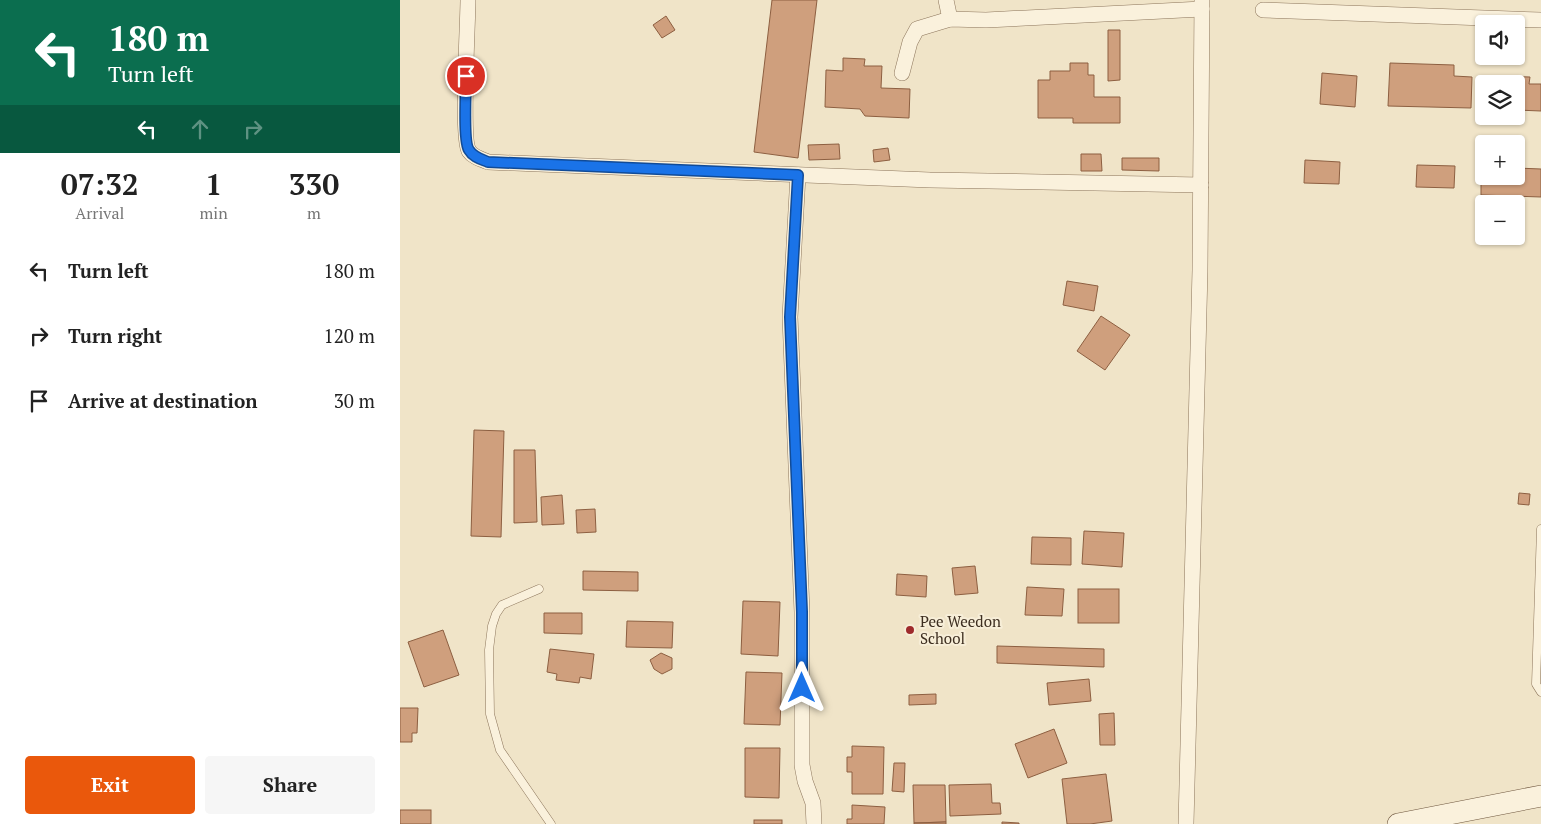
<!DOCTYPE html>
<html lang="en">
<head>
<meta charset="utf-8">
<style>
	:root { --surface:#fff; --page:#f6f6f6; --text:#222; --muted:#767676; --accent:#ea580c }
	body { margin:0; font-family:"PT Serif",serif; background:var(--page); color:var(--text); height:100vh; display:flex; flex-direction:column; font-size:19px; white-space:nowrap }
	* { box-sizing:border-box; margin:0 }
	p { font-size:16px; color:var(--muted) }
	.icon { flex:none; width:28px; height:28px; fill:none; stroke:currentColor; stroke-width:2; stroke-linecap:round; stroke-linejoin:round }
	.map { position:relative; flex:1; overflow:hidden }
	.sheet { display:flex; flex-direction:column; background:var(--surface); width:400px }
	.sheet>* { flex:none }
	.top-card { background:#0b6e4f; color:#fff; overflow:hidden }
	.fabs { position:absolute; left:1075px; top:15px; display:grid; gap:10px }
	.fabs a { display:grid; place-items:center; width:50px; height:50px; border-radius:5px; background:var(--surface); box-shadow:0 1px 4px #0004; font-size:25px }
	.pin { position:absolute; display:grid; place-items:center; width:42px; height:42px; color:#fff; margin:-21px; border:2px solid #fff; border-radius:50%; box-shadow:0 1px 5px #0007 }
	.me { position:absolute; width:55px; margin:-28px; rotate:0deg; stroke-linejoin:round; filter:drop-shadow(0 0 4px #0008) }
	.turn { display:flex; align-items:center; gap:18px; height:105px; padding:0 25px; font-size:22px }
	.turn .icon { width:65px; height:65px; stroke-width:2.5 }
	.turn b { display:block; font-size:35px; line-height:42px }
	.lanes { display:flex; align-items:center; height:48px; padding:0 25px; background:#0003; justify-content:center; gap:25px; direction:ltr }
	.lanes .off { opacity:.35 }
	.eta { display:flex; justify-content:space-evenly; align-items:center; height:85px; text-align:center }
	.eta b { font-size:30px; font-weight:800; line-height:35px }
	.button { display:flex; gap:10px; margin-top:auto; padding:10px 25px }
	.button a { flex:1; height:58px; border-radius:5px; background:var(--accent); color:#fff; font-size:20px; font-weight:800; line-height:58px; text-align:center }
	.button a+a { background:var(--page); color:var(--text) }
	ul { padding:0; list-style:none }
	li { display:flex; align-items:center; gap:15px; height:65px; padding:0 25px }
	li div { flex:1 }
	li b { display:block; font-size:19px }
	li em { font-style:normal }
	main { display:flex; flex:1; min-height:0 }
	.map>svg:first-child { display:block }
	.building { fill:#cf9f7d; stroke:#8d5f41 }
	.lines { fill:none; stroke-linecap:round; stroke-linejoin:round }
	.lane-casing { stroke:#8d765c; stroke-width:9 }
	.street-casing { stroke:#8d765c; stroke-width:16 }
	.secondary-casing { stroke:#6f573f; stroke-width:22 }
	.lane { stroke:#faf1dc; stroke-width:8 }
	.street { stroke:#faf1dc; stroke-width:15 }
	.secondary { stroke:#faf1dc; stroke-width:21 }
	.route-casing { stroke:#114b97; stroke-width:12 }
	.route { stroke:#1a73e8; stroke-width:9 }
	.poi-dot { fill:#9e2a2b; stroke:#f7eed8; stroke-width:2 }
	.labels { text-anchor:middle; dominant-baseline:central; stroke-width:4; stroke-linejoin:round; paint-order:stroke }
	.poi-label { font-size:15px; fill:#3d2e20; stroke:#f7eed8; text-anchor:start }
</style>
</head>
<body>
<main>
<section class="sheet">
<div class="top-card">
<div class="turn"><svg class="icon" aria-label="left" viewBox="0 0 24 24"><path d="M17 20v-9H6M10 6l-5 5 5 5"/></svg><div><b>180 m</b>Turn left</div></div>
<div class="lanes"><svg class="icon" aria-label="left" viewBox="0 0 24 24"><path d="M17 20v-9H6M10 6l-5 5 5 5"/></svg><svg class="icon off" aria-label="ahead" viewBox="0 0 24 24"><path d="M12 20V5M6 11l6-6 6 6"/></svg><svg class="icon off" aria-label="right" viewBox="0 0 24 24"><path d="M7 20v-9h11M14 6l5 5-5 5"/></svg></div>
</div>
<div class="eta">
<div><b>07:32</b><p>Arrival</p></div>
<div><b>1</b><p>min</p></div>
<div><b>330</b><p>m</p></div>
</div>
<ul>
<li><svg class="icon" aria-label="left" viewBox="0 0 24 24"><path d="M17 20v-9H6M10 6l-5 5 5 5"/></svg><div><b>Turn left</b></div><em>180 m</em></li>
<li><svg class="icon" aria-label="right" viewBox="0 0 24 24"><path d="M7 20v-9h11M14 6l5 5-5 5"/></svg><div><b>Turn right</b></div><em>120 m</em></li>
<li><svg class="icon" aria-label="arrive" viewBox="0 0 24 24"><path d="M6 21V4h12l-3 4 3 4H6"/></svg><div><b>Arrive at destination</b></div><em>30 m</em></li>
</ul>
<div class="button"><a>Exit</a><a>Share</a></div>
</section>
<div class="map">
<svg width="1141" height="824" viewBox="0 0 1141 824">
	<rect width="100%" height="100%" fill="#f0e4c8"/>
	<g class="building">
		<path d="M372 0H417L398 158 354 152Z"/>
		<path d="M266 16 275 30 262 38 253 25Z"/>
		<path d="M708 30H720V80L708 81Z"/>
		<path d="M443 58 465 59 464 66H482L481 88 510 89 509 118 465 116 460 109 425 107 426 70 443 71Z"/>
		<path d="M670 63H688V75H694V97H720V123H673V118H638V80H650V71H670Z"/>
		<path d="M990 63 1054 65V76L1072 77 1071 108 988 106Z"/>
		<path d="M922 73 957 76 955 107 920 104Z"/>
		<path d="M1093 76 1130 77 1129 84H1141V111L1116 110V84H1093Z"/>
		<path d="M439 144 440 159 409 160 408 145Z"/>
		<path d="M488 148 490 160 474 162 473 150Z"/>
		<path d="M681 154H701L702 171H681Z"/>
		<path d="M722 158H759V171L722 170Z"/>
		<path d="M905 160 940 162 939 184 904 183Z"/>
		<path d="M1017 165 1055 166 1054 188 1016 187Z"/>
		<path d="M1081 166H1084V176H1116V168L1141 169V197L1081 195Z"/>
		<path d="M667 281 698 286 694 311 663 305Z"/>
		<path d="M701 316 730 335 705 370 677 351Z"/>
		<path d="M74 430 104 431 101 537 71 536Z"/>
		<path d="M114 450H135L137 522 114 523Z"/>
		<path d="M1119 493 1130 494 1129 505 1118 504Z"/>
		<path d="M162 495 164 524 142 525 141 497Z"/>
		<path d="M195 509 196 532 177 533 176 510Z"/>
		<path d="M684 531 724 533 722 567 682 564Z"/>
		<path d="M632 537 671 538V565L631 564Z"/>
		<path d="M575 566 578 593 555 595 552 568Z"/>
		<path d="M183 571 238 572V591L183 590Z"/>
		<path d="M497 574 527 576 526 597 496 595Z"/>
		<path d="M627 587 664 589 662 616 625 615Z"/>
		<rect x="678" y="589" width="41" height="34"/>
		<path d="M343 601 380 602 378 656 341 654Z"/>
		<path d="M144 613H182V634L144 633Z"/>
		<path d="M227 621 273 622 272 648 226 647Z"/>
		<path d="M43 630 59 675 24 687 8 642Z"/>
		<path d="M597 646 704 649V667L597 663Z"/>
		<path d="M150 649 194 654 191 679 180 677 179 683 156 680 157 674 147 672Z"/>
		<path d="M261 653 272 658V669L262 674 254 669 250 660Z"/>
		<path d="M346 672 382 673 380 725 344 724Z"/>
		<path d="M689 679 691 701 649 705 647 683Z"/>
		<path d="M536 694V704L509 705V695Z"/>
		<path d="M0 708H18L17 733H12V742H0Z"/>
		<path d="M714 713 715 745H700L699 714Z"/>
		<path d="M654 729 667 763 628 778 615 744Z"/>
		<path d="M452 746 484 747 483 794H452V772H447V757H452Z"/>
		<path d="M345 748H380L379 798 345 797Z"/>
		<path d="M494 763H505L504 792 492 791Z"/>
		<path d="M706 774 712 821 690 824H667L662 779Z"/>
		<path d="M591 784 592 803H600L601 814 550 816 549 785Z"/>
		<path d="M513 785H545L546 822 514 823Z"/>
		<path d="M452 805 485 807 484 824H447V819H452Z"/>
		<rect x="0" y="810" width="31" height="14"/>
		<rect x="354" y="820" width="28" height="4"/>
		<path d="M546 822V824H514V823Z"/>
		<path d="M602 822 619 823V824H602Z"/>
	</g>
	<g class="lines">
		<defs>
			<g id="lane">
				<path d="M1141 529 1136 684 1141 692"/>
				<path d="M139 589 102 605 96 614 92 626 89 650 90 714 100 750 151 824"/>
			</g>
			<g id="street">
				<path d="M68 0C68 22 61 139 69 151 73 157 81 159 88 162L530 180 801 185"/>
				<path d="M546 0 550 19"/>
				<path d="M863 10 1141 20"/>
				<path d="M502 73 510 42 517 29 550 19 586 20 802 9"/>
				<path d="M398 175 390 317 402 612V765L405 781 413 803 414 824"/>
				<path d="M786 824 800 270 802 0"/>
			</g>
			<path id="secondary" d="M998 824 1141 796"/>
		</defs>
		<use href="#lane" class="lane-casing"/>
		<use href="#street" class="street-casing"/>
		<use href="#secondary" class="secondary-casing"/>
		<use href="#lane" class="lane"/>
		<use href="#street" class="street"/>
		<use href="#secondary" class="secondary"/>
	</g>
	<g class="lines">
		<defs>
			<path id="route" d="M66 76C66 89 63 142 69 150 73 157 81 159 88 162L398 175 390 317 402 612V688"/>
		</defs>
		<use href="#route" class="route-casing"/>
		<use href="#route" class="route"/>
	</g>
	<circle class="poi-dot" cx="510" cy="630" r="5"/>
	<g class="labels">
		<g class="poi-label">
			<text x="520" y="621">Pee Weedon<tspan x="520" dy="17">School</tspan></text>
		</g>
	</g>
</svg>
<div class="fabs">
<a><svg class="icon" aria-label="sound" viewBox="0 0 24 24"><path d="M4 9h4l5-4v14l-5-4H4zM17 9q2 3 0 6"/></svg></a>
<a><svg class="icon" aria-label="layers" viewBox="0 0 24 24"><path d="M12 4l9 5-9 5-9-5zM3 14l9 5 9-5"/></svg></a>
<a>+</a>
<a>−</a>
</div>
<div class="pin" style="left:66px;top:76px;background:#d93025"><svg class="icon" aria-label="arrive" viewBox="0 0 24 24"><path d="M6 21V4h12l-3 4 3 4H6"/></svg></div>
<svg class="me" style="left:402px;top:688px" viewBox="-20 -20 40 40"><path d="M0-17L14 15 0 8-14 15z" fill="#1a73e8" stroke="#fff" stroke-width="4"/></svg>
</div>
</main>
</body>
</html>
